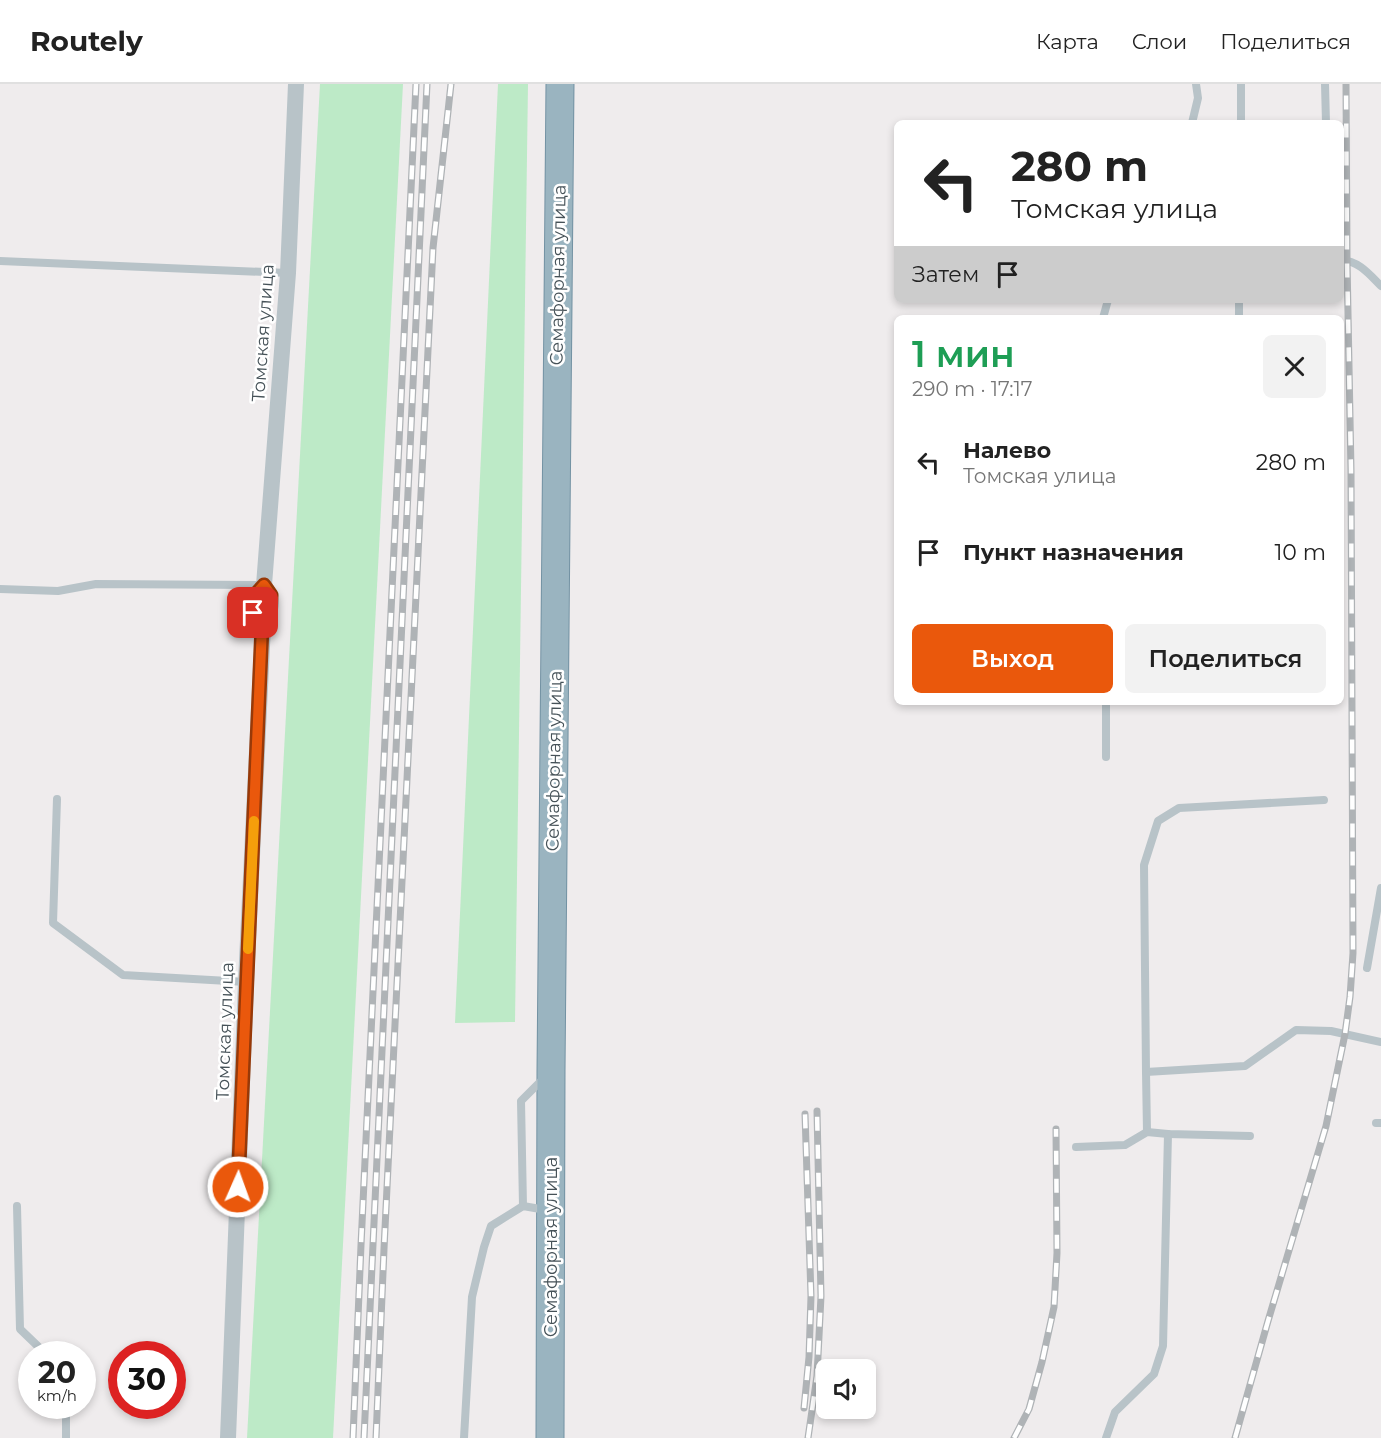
<!DOCTYPE html>
<html lang="ru">
<head>
<meta charset="utf-8">
<style>
	:root { --surface:#fff; --page:#f2f2f2; --text:#222; --muted:#767676; --line:#e0e0e0; --accent:#ea580c }
	body { margin:0; font-family:Montserrat,sans-serif; background:var(--page); color:var(--text); height:100vh; display:flex; flex-direction:column; font-size:22px; white-space:nowrap }
	* { box-sizing:border-box; margin:0 }
	p { font-size:20px; color:var(--muted) }
	.icon { flex:none; width:33px; height:33px; fill:none; stroke:currentColor; stroke-width:2; stroke-linecap:round; stroke-linejoin:round }
	.map { position:relative; flex:1; overflow:hidden }
	.drawer { position:absolute; left:894px; top:231px; width:450px; height:390px; display:flex; flex-direction:column; background:var(--surface); border-radius:9px; box-shadow:0 3px 9px #0003 }
	.drawer>* { flex:none }
	.top-card { position:absolute; left:894px; top:36px; width:450px; height:183px; border-radius:9px; box-shadow:0 3px 9px #0003; background:#fff; color:var(--text); overflow:hidden }
	.controls { position:absolute; left:816px; top:1275px; display:grid; gap:12px }
	.controls a { display:grid; place-items:center; width:60px; height:60px; border-radius:9px; background:var(--surface); box-shadow:0 3px 9px #0003; font-size:30px }
	.speed { position:absolute; left:18px; top:1257px; display:flex; gap:12px; font-size:30px; font-weight:700; text-align:center }
	.speed>* { display:grid; place-content:center; width:78px; height:78px; border-radius:50%; background:var(--surface); box-shadow:0 3px 9px #0003; line-height:1 }
	.speed small { font-size:15px; font-weight:400 }
	.speed .limit { border:9px solid #d22; background:#fff; color:#111 }
	.pin { position:absolute; display:grid; place-items:center; width:51px; height:51px; color:#fff; margin:-26px; border-radius:12px; box-shadow:0 3px 9px #0006 }
	.me { position:absolute; width:66px; margin:-33px; rotate:2deg; stroke-linejoin:round; filter:drop-shadow(0 0 4px #0008) }
	.turn { display:flex; align-items:center; gap:21px; height:126px; padding:0 18px; font-size:27px }
	.turn .icon { width:78px; height:78px; stroke-width:2.5 }
	.turn b { display:block; font-size:42px; line-height:51px }
	.then { display:flex; align-items:center; height:57px; padding:0 18px; background:#0003; gap:12px; font-size:22px }
	.round { display:grid; place-items:center; flex:none; width:63px; height:63px; border-radius:9px; background:var(--page) }
	.overview { display:flex; align-items:center; justify-content:space-between; height:102px; padding:0 18px }
	h1 { font-size:36px; font-weight:600; line-height:45px; color:#1e9e55 }
	.button { display:flex; gap:12px; margin-top:auto; padding:12px 18px }
	.button a { flex:1; height:69px; border-radius:9px; background:var(--accent); color:#fff; font-size:24px; font-weight:600; line-height:69px; text-align:center }
	.button a+a { background:var(--page); color:var(--text) }
	ul { padding:0; list-style:none }
	li { display:flex; align-items:center; gap:18px; height:90px; padding:0 18px }
	li div { flex:1 }
	li b { display:block; font-size:22px }
	li em { font-style:normal }
	header { display:flex; align-items:center; gap:36px; box-sizing:border-box; height:84px; padding:0 30px; background:var(--surface); border-bottom:2px solid var(--line) }
	header strong { font-size:28px }
	nav { display:flex; gap:33px; margin-inline-start:auto; font-size:21px }
	.map>svg:first-child { display:block }
	.green { fill:#bdeac7 }
	.lines { fill:none; stroke-linecap:round; stroke-linejoin:round }
	.trunk-casing { stroke:#7392a3; stroke-width:29 }
	.service { stroke:#b8c3c8; stroke-width:8 }
	.minor { stroke:#b8c3c8; stroke-width:16 }
	.trunk { stroke:#9ab4c0; stroke-width:27 }
	.rail-casing { stroke:#afb3b6; stroke-width:7 }
	.rail { stroke:#fff; stroke-width:4.5; stroke-dasharray:14; stroke-linecap:butt }
	.route-casing { stroke:#983908; stroke-width:15 }
	.route { stroke:#ea580c; stroke-width:10 }
	.slow { stroke:#f59e0b; stroke-width:10 }
	.labels { text-anchor:middle; dominant-baseline:central; stroke-width:5; stroke-linejoin:round; paint-order:stroke }
	.street-label { font-size:18px; fill:#465258; stroke:#fff }
</style>
</head>
<body>
<header>
<strong>Routely</strong>
<nav><a>Карта</a><a>Слои</a><a>Поделиться</a></nav>
</header>
<div class="map">
<svg width="1381" height="1354" viewBox="0 0 1381 1354">
	<rect width="100%" height="100%" fill="#efeced"/>
	<g class="green">
		<path d="M320 0H403L333 1354H247Z"/>
		<path d="M498 0H528L515 938 455 939Z"/>
	</g>
	<g class="lines">
		<defs>
			<path id="trunk" d="M550 1354 551 987 560 0"/>
		</defs>
		<use href="#trunk" class="trunk-casing"/>
		<g class="service">
			<path d="M1325 0 1326 39"/>
			<path d="M1192 39 1198 14 1196 0"/>
			<path d="M1241 39V0"/>
			<path d="M1341 176C1359 177 1369 190 1381 202"/>
			<path d="M0 177 288 189"/>
			<path d="M1103 234 1108 216"/>
			<path d="M1239 234V216"/>
			<path d="M0 505 58 507 96 500 263 501"/>
			<path d="M1106 673V618"/>
			<path d="M57 715 53 839 123 891 246 898"/>
			<path d="M1367 884 1381 804"/>
			<path d="M1146 988 1245 982 1296 946 1331 947 1381 958"/>
			<path d="M1376 1039H1381"/>
			<path d="M1147 1048 1146 988 1144 781 1158 737 1179 724 1324 716"/>
			<path d="M1076 1063 1125 1061 1147 1048 1168 1050 1250 1052"/>
			<path d="M17 1122 20 1245 46 1270"/>
			<path d="M523 1122 521 1017 544 994"/>
			<path d="M66 1354V1322"/>
			<path d="M464 1354 472 1213 484 1163 491 1142 523 1122 546 1126"/>
			<path d="M1106 1354 1115 1328 1154 1290 1163 1262 1168 1050"/>
		</g>
		<g class="minor">
			<path d="M263 541 253 529V513L264 501 288 189 296 0"/>
			<path d="M228 1354 246 898 263 541C272 526 274 517 264 501"/>
		</g>
		<use href="#trunk" class="trunk"/>
		<defs>
			<g id="rail">
				<path d="M804 1324 809 1273 811 1212 805 1030"/>
				<path d="M353 1354 361 1161 416 0"/>
				<path d="M364 1354 427 0"/>
				<path d="M376 1354 384 1165 433 164 451 0"/>
				<path d="M808 1354 817 1292 821 1212 817 1027"/>
				<path d="M1014 1354 1029 1325 1042 1278 1054 1223 1057 1169 1056 1045"/>
				<path d="M1235 1354 1268 1237 1326 1042 1345 950 1350 913 1353 869 1351 386 1347 177 1346 0"/>
			</g>
		</defs>
		<use href="#rail" class="rail-casing"/>
		<use href="#rail" class="rail"/>
	</g>
	<g class="lines">
		<defs>
			<path id="route" d="M238 1103 262 542 270 530 271 511 264 501 253 513V529"/>
		</defs>
		<use href="#route" class="route-casing"/>
		<use href="#route" class="route"/>
		<path class="slow" d="M248 865 254 737"/>
	</g>
	<g class="labels">
		<g class="street-label">
			<text transform="translate(558 191) rotate(-89)">Семафорная улица</text>
			<text transform="translate(263 249) rotate(-86)">Томская улица</text>
			<text transform="translate(554 677) rotate(-89)">Семафорная улица</text>
			<text transform="translate(225 947) rotate(-88)">Томская улица</text>
			<text transform="translate(551 1163) rotate(-90)">Семафорная улица</text>
		</g>
	</g>
</svg>
<div class="controls">
<a><svg class="icon" aria-label="sound" viewBox="0 0 24 24"><path d="M4 9h4l5-4v14l-5-4H4zM17 9q2 3 0 6"/></svg></a>
</div>
<div class="speed"><div>20<small>km/h</small></div><div class="limit">30</div></div>
<div class="pin" style="left:253px;top:529px;background:#d93025"><svg class="icon" aria-label="arrive" viewBox="0 0 24 24"><path d="M6 21V4h12l-3 4 3 4H6"/></svg></div>
<svg class="me" style="left:238px;top:1103px" viewBox="-20 -20 40 40"><circle r="17" fill="#ea580c" stroke="#fff" stroke-width="3"/><path d="M0-11L8 9 0 5-8 9z" fill="#fff"/></svg>
<div class="top-card">
<div class="turn"><svg class="icon" aria-label="left" viewBox="0 0 24 24"><path d="M17 20v-9H6M10 6l-5 5 5 5"/></svg><div><b>280 m</b>Томская улица</div></div>
<div class="then">Затем<svg class="icon" aria-label="arrive" viewBox="0 0 24 24"><path d="M6 21V4h12l-3 4 3 4H6"/></svg></div>
</div>
<section class="drawer">
<div class="overview"><div><h1>1 мин</h1><p>290 m · 17:17</p></div><a class="round"><svg class="icon" aria-label="close" viewBox="0 0 24 24"><path d="M6 6l12 12M18 6L6 18"/></svg></a></div>
<ul>
<li><svg class="icon" aria-label="left" viewBox="0 0 24 24"><path d="M17 20v-9H6M10 6l-5 5 5 5"/></svg><div><b>Налево</b><p>Томская улица</p></div><em>280 m</em></li>
<li><svg class="icon" aria-label="arrive" viewBox="0 0 24 24"><path d="M6 21V4h12l-3 4 3 4H6"/></svg><div><b>Пункт назначения</b></div><em>10 m</em></li>
</ul>
<div class="button"><a>Выход</a><a>Поделиться</a></div>
</section>
</div>
</body>
</html>
